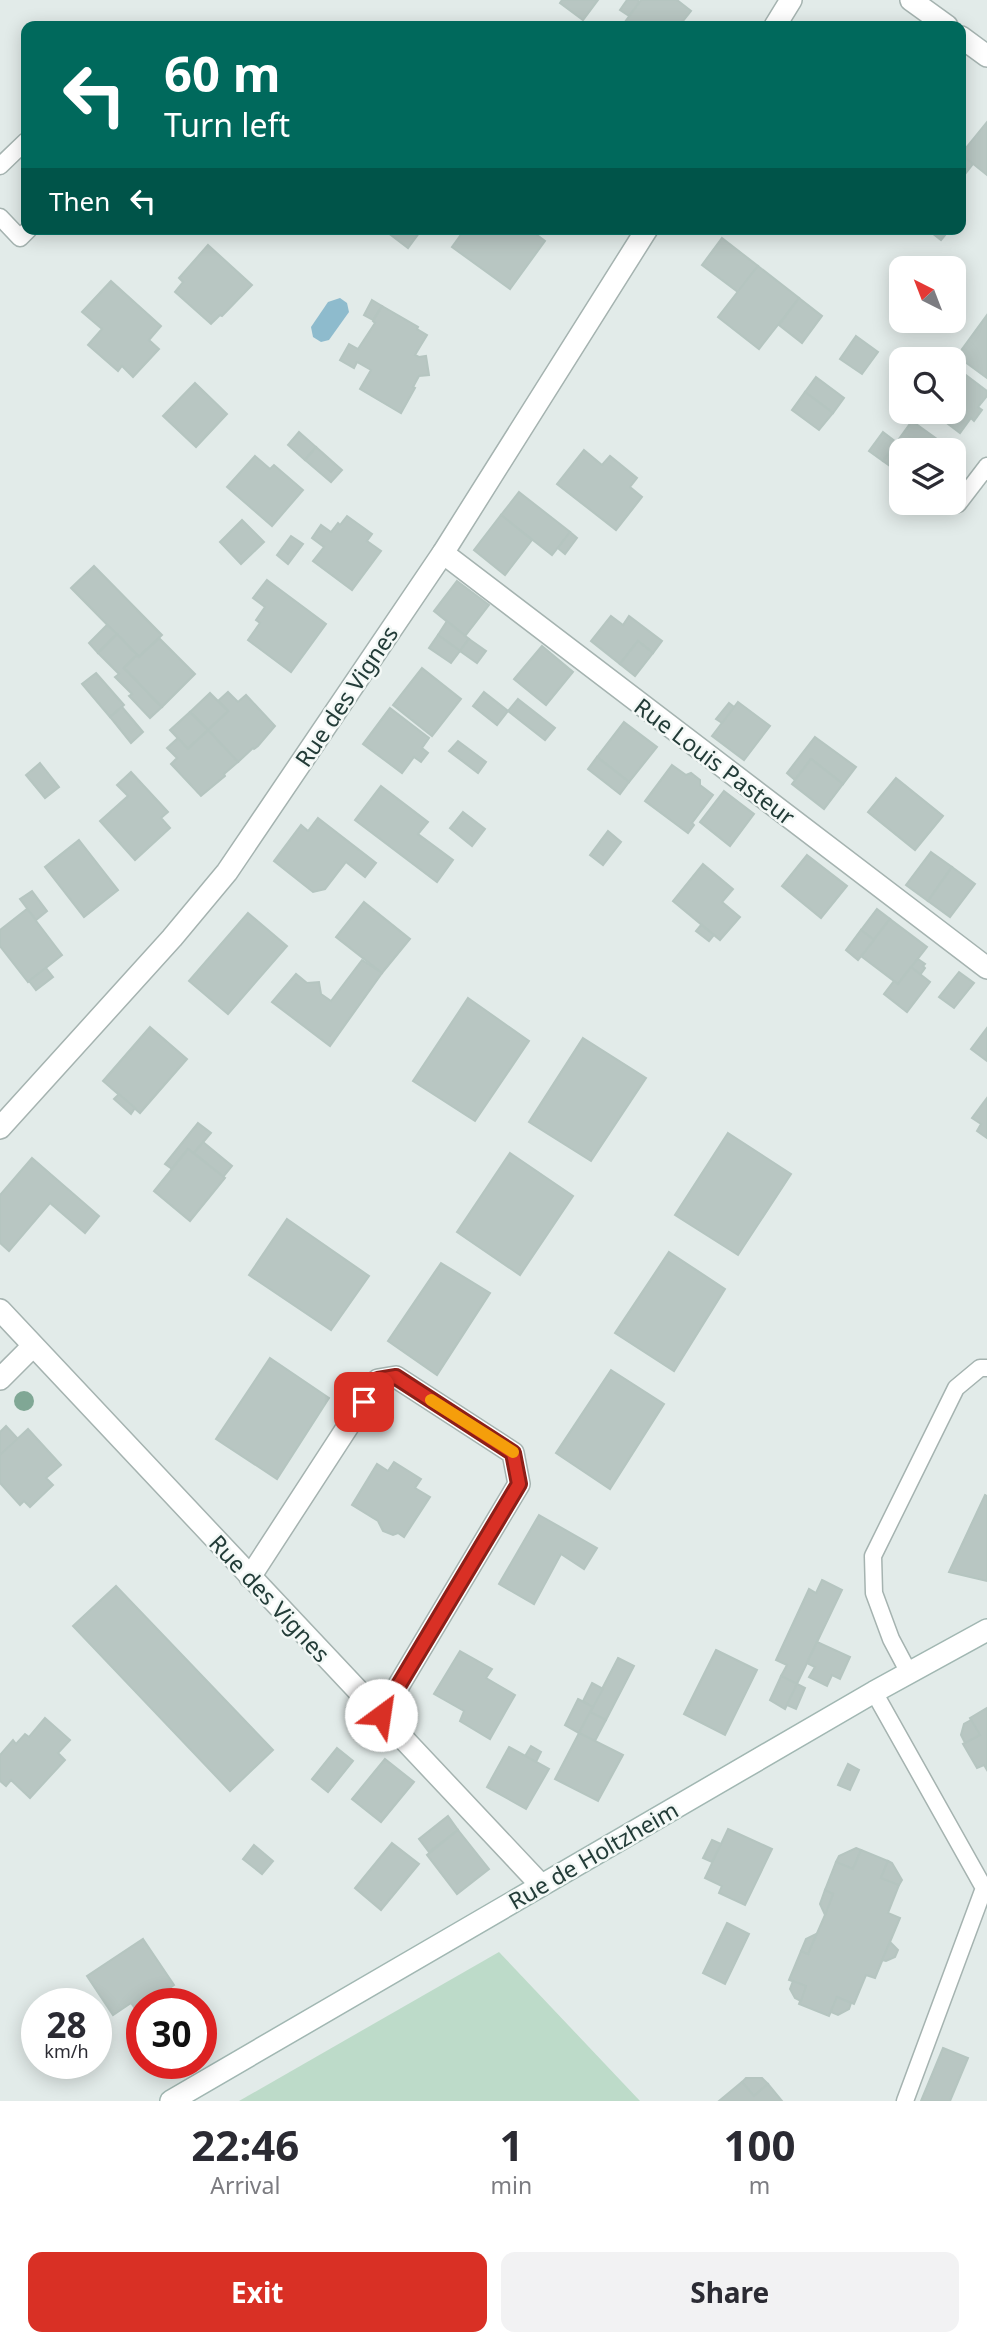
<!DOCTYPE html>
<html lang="en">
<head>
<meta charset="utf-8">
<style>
	:root { --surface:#fff; --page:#f2f2f3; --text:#2b2b33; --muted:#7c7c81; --accent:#d93025 }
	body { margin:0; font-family:"Noto Sans",sans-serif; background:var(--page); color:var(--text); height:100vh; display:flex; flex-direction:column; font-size:26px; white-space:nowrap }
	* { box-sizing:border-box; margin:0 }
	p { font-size:23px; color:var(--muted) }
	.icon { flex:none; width:38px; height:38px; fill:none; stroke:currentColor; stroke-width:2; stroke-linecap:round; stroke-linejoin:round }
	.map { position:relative; height:2101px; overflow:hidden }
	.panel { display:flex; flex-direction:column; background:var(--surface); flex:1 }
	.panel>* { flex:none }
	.hud { position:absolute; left:21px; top:21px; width:945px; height:214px; border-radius:14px; box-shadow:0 4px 18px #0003; background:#00695c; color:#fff; overflow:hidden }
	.needle { width:46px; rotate:318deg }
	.controls { position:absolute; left:889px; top:256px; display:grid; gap:14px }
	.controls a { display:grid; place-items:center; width:77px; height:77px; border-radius:14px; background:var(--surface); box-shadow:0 4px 18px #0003; font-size:35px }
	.speed { position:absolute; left:21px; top:1988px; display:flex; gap:14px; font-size:35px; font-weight:700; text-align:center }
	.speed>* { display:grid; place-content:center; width:91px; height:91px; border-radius:50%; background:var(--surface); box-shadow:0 4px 18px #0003; line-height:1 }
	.speed small { font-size:18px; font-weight:400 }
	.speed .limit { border:10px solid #d22; background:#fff; color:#111 }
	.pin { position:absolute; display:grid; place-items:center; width:60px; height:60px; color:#fff; margin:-30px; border-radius:14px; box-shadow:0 4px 10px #0006 }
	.me { position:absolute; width:77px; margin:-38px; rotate:31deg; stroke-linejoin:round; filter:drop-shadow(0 0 5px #0008) }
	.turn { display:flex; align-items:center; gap:24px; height:147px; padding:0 28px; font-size:32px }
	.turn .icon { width:91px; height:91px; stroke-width:2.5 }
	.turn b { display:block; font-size:49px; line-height:60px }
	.then { display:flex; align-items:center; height:66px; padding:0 28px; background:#0003; gap:14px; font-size:26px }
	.eta { display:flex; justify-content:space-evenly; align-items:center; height:119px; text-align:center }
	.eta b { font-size:42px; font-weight:700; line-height:49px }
	.button { display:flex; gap:14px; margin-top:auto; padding:14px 28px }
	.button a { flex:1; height:80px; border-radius:14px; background:var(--accent); color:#fff; font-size:28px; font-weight:700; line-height:80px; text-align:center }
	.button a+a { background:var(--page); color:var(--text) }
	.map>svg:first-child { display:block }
	.green { fill:#bddbc9 }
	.water { fill:#8ebbcd }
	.building { fill:#b8c6c2; stroke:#b5c5c0; stroke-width:2 }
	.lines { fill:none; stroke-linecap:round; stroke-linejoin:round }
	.lane-casing { stroke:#a5b3b0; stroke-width:19 }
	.street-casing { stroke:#a5b3b0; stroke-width:24 }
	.secondary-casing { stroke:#a1b7b2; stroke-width:24 }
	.lane { stroke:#fff; stroke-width:16 }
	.street { stroke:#fff; stroke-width:21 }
	.secondary { stroke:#fff; stroke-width:21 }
	.tree { fill:#80a795 }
	.route-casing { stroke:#8d1f18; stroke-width:18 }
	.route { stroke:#d93025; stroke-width:12 }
	.slow { stroke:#f59e0b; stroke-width:12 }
	.labels { text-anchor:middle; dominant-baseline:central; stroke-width:5; stroke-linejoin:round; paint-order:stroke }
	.street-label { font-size:23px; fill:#233c38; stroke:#f3f8f6 }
</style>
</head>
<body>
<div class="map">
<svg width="987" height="2101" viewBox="0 0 987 2101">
	<rect width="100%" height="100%" fill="#e2ebe9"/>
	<path class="green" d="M499 1952 640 2101H239Z"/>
	<path class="water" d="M340 298 347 303 349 312 329 340 321 342 313 337 311 327 328 302Z"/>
	<g class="building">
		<path d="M562 0H598L583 20 560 3Z"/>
		<path d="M627 0H637L640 2 629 16 620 10Z"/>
		<path d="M641 0H677L691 11 679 26H622Z"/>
		<path d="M987 122V175L961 154Z"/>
		<path d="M961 154 973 164 965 174 961 171Z"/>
		<path d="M383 229H422L408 248Z"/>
		<path d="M465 229H529L545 241 510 289 452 247Z"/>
		<path d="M927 229H950L941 240Z"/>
		<path d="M722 238 758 266 738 292 702 265Z"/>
		<path d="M208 245 252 285 222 316 220 315 211 324 175 292 183 282 179 278Z"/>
		<path d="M758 266 799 298 759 349 718 317Z"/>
		<path d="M111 281 161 326 149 340 159 349 133 377 122 366 118 371 88 345 102 329 82 312Z"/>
		<path d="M799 298 822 316 802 343 779 325Z"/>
		<path d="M372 300 382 306 373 320 364 315Z"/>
		<path d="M382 306 418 327 417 329 427 335 415 355 419 357 426 356 429 375 419 376 413 387 415 388 401 413 360 389 371 370 357 362 354 368 340 360 349 344 358 349 375 323 373 321Z"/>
		<path d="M987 315V378L957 356Z"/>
		<path d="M856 336 878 352 862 374 840 359Z"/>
		<path d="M954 366 987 391V396L978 407 982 410 974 421 971 418 960 433 931 411H954Z"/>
		<path d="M816 377 844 398 833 413 805 392Z"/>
		<path d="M195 383 227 414 196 447 163 416Z"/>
		<path d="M805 392 833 413 819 430 792 410Z"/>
		<path d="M912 421 948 447 946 450H901V474L883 461Z"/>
		<path d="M299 432 316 447 305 460 288 445Z"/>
		<path d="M883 432 896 442 883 461 869 451Z"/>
		<path d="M316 447 342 470 331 482 305 460Z"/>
		<path d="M584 450 602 465 610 456 637 478 630 487 642 497 616 530 557 484Z"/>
		<path d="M255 456 270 469 274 465 303 490 272 526 227 487Z"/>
		<path d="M519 492 570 532 552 555 501 515Z"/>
		<path d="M501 515 532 540 505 575 474 550Z"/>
		<path d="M347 516 372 534 367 541 381 551 352 590 313 561 324 547 312 538 321 525 331 532 338 523 340 525Z"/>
		<path d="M242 520 264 542 241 564 220 542Z"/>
		<path d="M570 532 577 538 565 554 558 548Z"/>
		<path d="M291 536 303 544 288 564 277 555Z"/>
		<path d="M94 566 162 635 139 657 71 588Z"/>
		<path d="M267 580 326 624 291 672 248 640 260 623 256 620 265 607 253 598Z"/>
		<path d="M457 581 489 605 465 636 434 611Z"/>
		<path d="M611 616 623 625 629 616 662 641 653 653 638 641 620 664 591 641Z"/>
		<path d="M447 621 469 639 460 651 438 635Z"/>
		<path d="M107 625 117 634 98 653 89 643Z"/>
		<path d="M117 634 137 655 124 668 162 707 150 718 129 696 132 694 115 677 119 674 98 653Z"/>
		<path d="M438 635 460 651 451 663 429 648Z"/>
		<path d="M159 638 195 674 162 707 124 668 137 655 139 657Z"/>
		<path d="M469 639 486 651 477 663 460 651Z"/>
		<path d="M638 641 653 653 635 676 620 664Z"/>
		<path d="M542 646 573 672 546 705 514 679Z"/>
		<path d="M422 668 461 699 432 736 393 705Z"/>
		<path d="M96 673 124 705 110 717 82 684Z"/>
		<path d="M228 692 238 702 246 695 275 726 258 746 254 749 253 748 238 762 208 730 228 711 218 701Z"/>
		<path d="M484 692 508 711 497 725 473 706Z"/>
		<path d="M210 693 228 711 208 730 190 712Z"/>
		<path d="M518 699 555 728 545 740 508 711Z"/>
		<path d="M738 702 770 726 744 760 712 736Z"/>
		<path d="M729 703 734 707 722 723 716 719Z"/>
		<path d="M122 707 143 732 131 743 110 717Z"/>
		<path d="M390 708 429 738 422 748 428 753 421 762 414 757 402 773 363 744Z"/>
		<path d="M190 712 208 730 188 749 170 730Z"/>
		<path d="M624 722 657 747 629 782 597 757Z"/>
		<path d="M208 730 238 762 224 774 225 776 201 796 171 764 177 758 167 748 178 738 188 749Z"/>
		<path d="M815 737 856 767 843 784 811 759 795 780 787 773Z"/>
		<path d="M458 741 486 762 478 773 449 751Z"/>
		<path d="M597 757 629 782 620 794 588 769Z"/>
		<path d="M811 759 843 784 824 809 792 784Z"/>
		<path d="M40 763 59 787 45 798 26 775Z"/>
		<path d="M672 765 686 775 691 773 700 780V785L713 795 692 823 694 825 688 833 645 801Z"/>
		<path d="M131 772 168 812 161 818 170 828 135 860 100 821 128 796 117 785Z"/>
		<path d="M896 778 943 816 915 850 868 812Z"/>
		<path d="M381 786 428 822 418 834 453 860 437 882 355 820Z"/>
		<path d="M724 791 754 814 730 846 700 822Z"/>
		<path d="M463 812 485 829 472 846 450 828Z"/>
		<path d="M318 818 376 863 365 877 346 862 325 889 313 892 274 861 301 825 308 831Z"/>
		<path d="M608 831 621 842 603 865 590 855Z"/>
		<path d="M79 840 118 890 84 917 45 867Z"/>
		<path d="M931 852 952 867 928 901 906 885Z"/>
		<path d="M807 855 847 886 821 918 782 886Z"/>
		<path d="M703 864 733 889 722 902 740 917 720 940 673 901Z"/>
		<path d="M952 867 975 884 950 917 928 901Z"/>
		<path d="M32 891 47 911 36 920 20 899Z"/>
		<path d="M364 902 410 939 382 973 336 937Z"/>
		<path d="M27 909 62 955 28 982 0 946V930Z"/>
		<path d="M877 909 890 919 874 940 861 930Z"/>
		<path d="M248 913 287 946 228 1014 189 981Z"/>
		<path d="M890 919 927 947 898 984 861 956Z"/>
		<path d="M701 925 714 935 709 941 696 931Z"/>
		<path d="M861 930 874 940 858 960 846 950Z"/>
		<path d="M918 959 925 964 923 966 925 968 920 975 911 967Z"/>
		<path d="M362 960 382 973 330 1046 272 1002 296 974 307 983 319 982 321 994 331 1001Z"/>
		<path d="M911 967 930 982 907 1012 884 994 894 981 898 984Z"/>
		<path d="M46 968 53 977 36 990 29 981Z"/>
		<path d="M959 972 974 983 954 1008 939 997Z"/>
		<path d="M468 998 529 1041 475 1121 413 1081Z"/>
		<path d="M150 1027 187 1059 140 1113 103 1081Z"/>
		<path d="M987 1028V1061L971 1049Z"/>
		<path d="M583 1038 646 1078 591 1161 529 1122Z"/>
		<path d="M119 1094 135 1108 131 1114 114 1099Z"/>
		<path d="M987 1098V1138L977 1131 981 1124 972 1118Z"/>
		<path d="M198 1123 211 1133 194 1153 188 1149 172 1169 165 1164Z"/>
		<path d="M728 1133 791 1174 738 1255 675 1215Z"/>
		<path d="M203 1142 232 1166 223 1177 194 1153Z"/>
		<path d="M188 1149 225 1178 190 1221 154 1191Z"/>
		<path d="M510 1153 573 1196 520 1275 457 1232Z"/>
		<path d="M32 1158 99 1216 85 1233 50 1203 9 1251 0 1243V1195Z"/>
		<path d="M287 1219 369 1276 331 1330 249 1275Z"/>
		<path d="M669 1252 725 1289 674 1371 615 1333Z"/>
		<path d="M441 1263 490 1293 437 1375 388 1341Z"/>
		<path d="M270 1358 329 1398 277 1479 216 1439Z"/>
		<path d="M611 1370 664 1404 610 1489 556 1453Z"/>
		<path d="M6 1426 18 1439 0 1455V1432Z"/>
		<path d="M28 1429 61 1465 46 1478 53 1485 30 1507 24 1501 20 1505 0 1483V1455Z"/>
		<path d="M394 1462 421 1479 415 1488 430 1497 404 1537 398 1533 393 1535 383 1531 378 1521 352 1505 377 1464 388 1471Z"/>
		<path d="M985 1495 987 1496V1581L949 1572Z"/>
		<path d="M539 1515 597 1548 584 1569 561 1554 534 1604 499 1584Z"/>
		<path d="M822 1580 842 1590 797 1684 781 1676 787 1665 776 1660 809 1589 816 1593Z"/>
		<path d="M116 1586 273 1750 230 1791 73 1626Z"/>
		<path d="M817 1642 850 1657 840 1679 832 1675 827 1686 809 1677 815 1667 807 1663Z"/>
		<path d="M716 1650 757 1670 725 1735 684 1714Z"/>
		<path d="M460 1651 492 1669 486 1678 515 1695 490 1739 460 1721 464 1711 434 1694Z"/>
		<path d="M618 1658 634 1666 606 1720 590 1712Z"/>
		<path d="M781 1676 797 1684 785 1709 770 1700Z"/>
		<path d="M592 1683 603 1689 593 1707 583 1701Z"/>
		<path d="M797 1684 805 1688 796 1709 787 1705Z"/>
		<path d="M578 1699 593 1707 579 1733 565 1725Z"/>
		<path d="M987 1708V1770L984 1765 977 1768 963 1744 980 1735 970 1718Z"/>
		<path d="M590 1712 606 1720 595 1741 579 1733Z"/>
		<path d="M45 1718 70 1740 58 1753 65 1760 30 1798 11 1780 6 1786 0 1781V1755L13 1740 16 1744 25 1734 29 1737Z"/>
		<path d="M971 1720 980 1735 965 1743 961 1735 964 1724Z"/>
		<path d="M579 1733 623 1755 598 1801 555 1779Z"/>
		<path d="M531 1746 541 1752 536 1762 525 1756Z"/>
		<path d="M509 1747 549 1769 526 1809 487 1787Z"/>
		<path d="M337 1748 353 1761 328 1792 312 1779Z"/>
		<path d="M385 1759 414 1782 381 1822 352 1799Z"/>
		<path d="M848 1764 859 1770 850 1790 838 1785Z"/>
		<path d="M448 1816 458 1830 429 1852 419 1839Z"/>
		<path d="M728 1829 772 1849 745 1905 719 1893 722 1886 705 1878Z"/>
		<path d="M458 1830 489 1869 457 1894 427 1855Z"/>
		<path d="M712 1840 721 1844 712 1862 703 1858Z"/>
		<path d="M392 1843 419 1864 381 1910 355 1888Z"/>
		<path d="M254 1845 273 1861 262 1874 243 1859Z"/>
		<path d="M856 1848 861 1850 853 1869 836 1862 839 1856Z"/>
		<path d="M861 1850 888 1861 881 1878 899 1885 888 1913 900 1918 875 1978 866 1975 854 2004 837 1997 829 2016 799 2004 806 1986 789 1980 801 1951 808 1954 825 1915 833 1894 825 1890 836 1862 853 1869Z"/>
		<path d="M888 1861 892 1863 902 1880 899 1885 881 1878Z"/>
		<path d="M825 1890 833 1894 825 1915 820 1904Z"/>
		<path d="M727 1923 749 1934 725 1984 703 1973Z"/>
		<path d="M816 1934 808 1954 801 1951 806 1939Z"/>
		<path d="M143 1939 174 1985 147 2004H142V2007L137 2011 131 2003 113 2015 87 1976Z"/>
		<path d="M890 1942 898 1950 895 1957 886 1961 882 1960Z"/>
		<path d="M793 1981 806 1986 801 2001 795 1998 790 1989Z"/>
		<path d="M837 1997 851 2003 849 2009 838 2015 831 2012Z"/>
		<path d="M943 2048 968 2058 950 2101H921Z"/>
		<path d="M746 2078H762L768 2084 754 2096 742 2082Z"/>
		<path d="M742 2082 754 2096 768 2084 782 2101H719Z"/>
	</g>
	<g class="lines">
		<defs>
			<g id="lane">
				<path d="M0 166 26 141"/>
				<path d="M0 217 20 238 29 229"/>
				<path d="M958 504 987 466"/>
				<path d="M909 1673 891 1639 874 1593 873 1556 956 1388 980 1368H987"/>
				<path d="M874 1692 984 1888 905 2101"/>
			</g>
			<g id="street">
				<path d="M911 0 947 26"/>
				<path d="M775 26 791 0"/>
				<path d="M961 37 987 56"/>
				<path d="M443 553 987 968"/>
				<path d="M0 1128 172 938 227 872 443 553 647 229"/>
				<path d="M0 1310 541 1885"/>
				<path d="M0 1379 33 1346"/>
				<path d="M250 1577 378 1380 396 1377 513 1453 519 1484 381 1715"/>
			</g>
			<path id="secondary" d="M171 2101 874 1692 987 1630"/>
		</defs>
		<use href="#lane" class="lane-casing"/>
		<use href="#street" class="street-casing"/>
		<use href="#secondary" class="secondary-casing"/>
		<use href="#lane" class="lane"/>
		<use href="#street" class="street"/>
		<use href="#secondary" class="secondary"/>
	</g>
	<circle class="tree" cx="24" cy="1401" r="10"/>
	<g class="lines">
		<defs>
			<path id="route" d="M364 1402 378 1380 396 1377 513 1453 519 1484 381 1715"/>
		</defs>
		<use href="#route" class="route-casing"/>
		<use href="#route" class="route"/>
		<path class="slow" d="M431 1400 513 1452"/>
	</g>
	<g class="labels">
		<g class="street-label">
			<text transform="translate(346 696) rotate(-56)">Rue des Vignes</text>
			<text transform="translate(715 761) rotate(37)">Rue Louis Pasteur</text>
			<text transform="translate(270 1598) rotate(47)">Rue des Vignes</text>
			<text transform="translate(593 1855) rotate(-30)">Rue de Holtzheim</text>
		</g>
	</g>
</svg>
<div class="controls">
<a><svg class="needle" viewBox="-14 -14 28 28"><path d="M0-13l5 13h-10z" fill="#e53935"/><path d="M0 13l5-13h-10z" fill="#7c7c81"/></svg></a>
<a><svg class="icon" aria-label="search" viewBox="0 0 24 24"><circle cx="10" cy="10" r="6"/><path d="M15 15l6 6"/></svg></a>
<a><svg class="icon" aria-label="layers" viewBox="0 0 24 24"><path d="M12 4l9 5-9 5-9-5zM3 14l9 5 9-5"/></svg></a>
</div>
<div class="speed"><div>28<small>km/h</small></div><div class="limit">30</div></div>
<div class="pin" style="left:364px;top:1402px;background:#d93025"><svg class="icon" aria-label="arrive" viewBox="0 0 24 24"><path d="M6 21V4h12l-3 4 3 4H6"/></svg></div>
<svg class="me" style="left:381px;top:1715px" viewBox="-20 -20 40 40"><circle r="19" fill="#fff"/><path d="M0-13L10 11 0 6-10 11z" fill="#d93025"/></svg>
<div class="hud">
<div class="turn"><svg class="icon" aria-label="left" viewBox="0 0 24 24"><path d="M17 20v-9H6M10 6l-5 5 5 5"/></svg><div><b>60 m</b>Turn left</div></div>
<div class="then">Then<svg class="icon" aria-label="left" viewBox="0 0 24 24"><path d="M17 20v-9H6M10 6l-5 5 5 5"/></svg></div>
</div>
</div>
<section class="panel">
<div class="eta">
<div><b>22:46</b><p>Arrival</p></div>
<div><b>1</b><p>min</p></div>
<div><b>100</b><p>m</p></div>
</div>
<div class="button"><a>Exit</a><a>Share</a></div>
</section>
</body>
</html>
